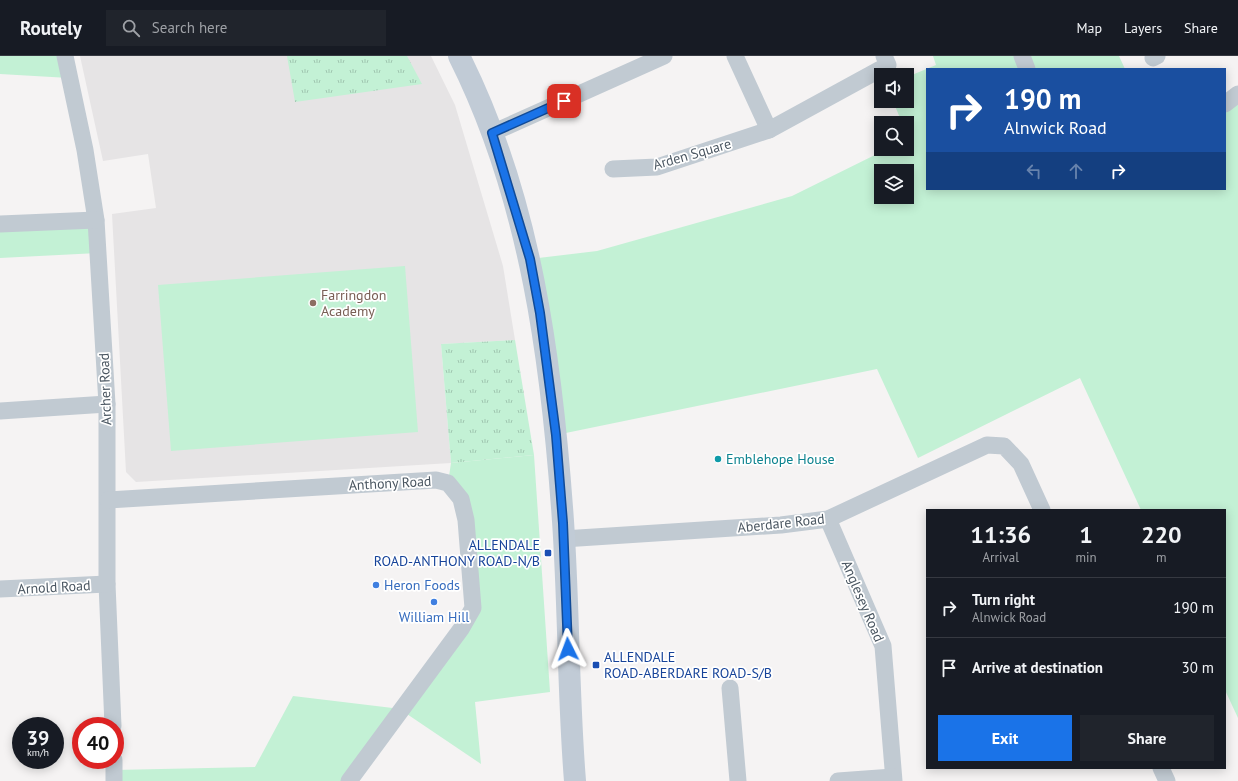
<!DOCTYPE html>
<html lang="en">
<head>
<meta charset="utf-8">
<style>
	:root { --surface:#171b24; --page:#20242c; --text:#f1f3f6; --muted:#9ea1a6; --line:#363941; --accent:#1a73e8 }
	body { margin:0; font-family:"PT Sans",sans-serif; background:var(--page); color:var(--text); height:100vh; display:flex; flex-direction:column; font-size:15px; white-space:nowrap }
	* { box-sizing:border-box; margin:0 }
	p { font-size:13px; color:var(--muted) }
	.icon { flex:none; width:22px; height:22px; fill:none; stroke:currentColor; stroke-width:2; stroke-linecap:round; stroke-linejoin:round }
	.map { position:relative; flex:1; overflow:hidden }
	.side { position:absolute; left:926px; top:453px; width:300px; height:260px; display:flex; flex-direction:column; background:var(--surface); border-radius:0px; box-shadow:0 2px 10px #0003 }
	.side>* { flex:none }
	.hud { position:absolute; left:926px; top:12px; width:300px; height:122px; border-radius:0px; box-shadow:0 2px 10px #0003; background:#1a4fa0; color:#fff; overflow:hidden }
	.buttons { position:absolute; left:874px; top:12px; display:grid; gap:8px }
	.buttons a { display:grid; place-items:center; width:40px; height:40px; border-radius:0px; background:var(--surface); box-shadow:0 2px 10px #0003; font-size:20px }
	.speed { position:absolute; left:12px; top:661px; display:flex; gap:8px; font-size:20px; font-weight:700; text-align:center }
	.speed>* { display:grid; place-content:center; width:52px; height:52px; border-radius:50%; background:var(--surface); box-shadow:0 2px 10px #0003; line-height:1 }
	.speed small { font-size:10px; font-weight:400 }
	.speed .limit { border:6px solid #d22; background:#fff; color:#111 }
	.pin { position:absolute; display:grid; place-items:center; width:34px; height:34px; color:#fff; margin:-17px; border-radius:8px; box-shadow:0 2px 6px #0006 }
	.me { position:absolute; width:44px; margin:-22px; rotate:357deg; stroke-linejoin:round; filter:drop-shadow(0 0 3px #0008) }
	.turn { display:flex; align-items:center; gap:14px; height:84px; padding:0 12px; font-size:18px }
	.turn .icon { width:52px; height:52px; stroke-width:2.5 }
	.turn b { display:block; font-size:28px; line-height:34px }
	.lanes { display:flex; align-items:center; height:38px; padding:0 12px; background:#0003; justify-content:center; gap:20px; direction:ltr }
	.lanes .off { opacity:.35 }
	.eta { display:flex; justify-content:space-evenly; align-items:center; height:68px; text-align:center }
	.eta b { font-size:24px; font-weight:800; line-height:28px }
	.button { display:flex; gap:8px; margin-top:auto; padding:8px 12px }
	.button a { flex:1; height:46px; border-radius:0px; background:var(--accent); color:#fff; font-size:16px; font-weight:800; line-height:46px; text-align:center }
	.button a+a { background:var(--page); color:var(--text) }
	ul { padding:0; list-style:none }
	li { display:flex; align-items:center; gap:12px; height:60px; padding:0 12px; border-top:1px solid var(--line) }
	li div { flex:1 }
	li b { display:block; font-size:15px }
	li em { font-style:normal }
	header { display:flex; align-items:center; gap:24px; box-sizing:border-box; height:56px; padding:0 20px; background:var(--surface); border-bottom:1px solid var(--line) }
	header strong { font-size:19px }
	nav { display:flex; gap:22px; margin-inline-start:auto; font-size:14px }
	.search { width:280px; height:36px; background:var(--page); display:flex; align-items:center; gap:10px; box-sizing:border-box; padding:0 14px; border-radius:0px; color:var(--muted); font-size:15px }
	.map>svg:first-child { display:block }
	.education { fill:#e6e4e5 }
	.grass { fill:#c3f1d5; fill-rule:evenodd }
	.park { fill:url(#park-tufts) }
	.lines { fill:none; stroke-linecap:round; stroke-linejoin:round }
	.street { stroke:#c1cad2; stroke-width:17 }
	.secondary { stroke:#c1cbd6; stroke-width:22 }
	.route-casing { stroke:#114b97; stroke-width:10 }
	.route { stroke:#1a73e8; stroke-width:7 }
	.education-dot { fill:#8d6e63; stroke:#fff; stroke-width:1.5 }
	.culture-dot { fill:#0f9aa8; stroke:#fff; stroke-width:1.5 }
	.transit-dot { fill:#1a4fb4; stroke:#fff; stroke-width:1.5 }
	.shop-dot { fill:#3f7fe0; stroke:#fff; stroke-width:1.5 }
	.labels { text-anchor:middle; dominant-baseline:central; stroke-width:3.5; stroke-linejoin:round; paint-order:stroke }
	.street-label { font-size:14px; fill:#4a5661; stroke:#fff }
	.education-label { font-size:14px; fill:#785e54; stroke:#fff; text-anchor:start }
	.culture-label { font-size:14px; fill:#0d838f; stroke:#fff; text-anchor:start }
	.transit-label { font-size:14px; fill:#164399; stroke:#fff; text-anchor:end }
	.shop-label { font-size:14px; fill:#366cbe; stroke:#fff; text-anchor:start }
</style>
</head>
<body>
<header>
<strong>Routely</strong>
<div class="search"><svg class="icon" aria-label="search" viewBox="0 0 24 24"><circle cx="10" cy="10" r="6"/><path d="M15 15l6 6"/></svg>Search here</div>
<nav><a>Map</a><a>Layers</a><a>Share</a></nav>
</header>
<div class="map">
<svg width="1238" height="725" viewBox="0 0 1238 725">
	<defs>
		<pattern id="park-tufts" width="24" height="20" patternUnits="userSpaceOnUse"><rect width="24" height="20" fill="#c3f1d5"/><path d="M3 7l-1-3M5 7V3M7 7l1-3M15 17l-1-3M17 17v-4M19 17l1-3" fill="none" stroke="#a0c6b0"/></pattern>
	</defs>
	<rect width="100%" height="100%" fill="#f5f3f3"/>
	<path class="education" d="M80 0H431L455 49 503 210 515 284 441 288 451 407 136 426 126 416 112 158 156 152 148 98 103 105Z"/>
	<g class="grass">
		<path d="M0 0H65L69 22 0 18Z"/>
		<path d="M933 0H1119L1125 13H927V133H1225V48L1238 38V662L1225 634V454H1141L1080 322 918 402 877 313 556 379 530 203 597 195 792 140 887 93H907V83L909 82 907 67H902L893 45H907V21L936 9ZM881 115H907V141H881Z"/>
		<path d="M96 164 98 197 0 202V168Z"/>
		<path d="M405 210 418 376 171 395 158 229Z"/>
		<path d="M534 399 550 636 475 646 481 708 401 654 349 725H114V714L255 711 293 640 401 653 473 552 466 464 448 427 451 407Z"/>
	</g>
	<g class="park">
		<path d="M287 0H407L422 28 295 46Z"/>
		<path d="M515 284 534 399 451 407 441 288Z"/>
	</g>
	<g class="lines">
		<g class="street">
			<path d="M65 0 85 94 96 164 107 348V528L113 670"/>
			<path d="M735 0 769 74"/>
			<path d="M1022 0 1027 13"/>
			<path d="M1153 2 1157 0"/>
			<path d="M1225 48 1238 38"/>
			<path d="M492 77 664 0"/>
			<path d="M613 113 657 111 769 74 888 9 884 0"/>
			<path d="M0 168 96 164"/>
			<path d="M0 355 107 348"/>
			<path d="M108 444 436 424 448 427 461 443 466 464 473 552 461 573 349 725"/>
			<path d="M828 463 883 590 894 725"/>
			<path d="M563 483 781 469 828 463 987 389 1004 390 1021 408 1042 454"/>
			<path d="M0 533 107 528"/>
			<path d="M730 632 738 725"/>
			<path d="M114 704V725"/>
			<path d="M1161 712 1167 725"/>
			<path d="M838 725 893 721"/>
		</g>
		<path class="secondary" d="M459 0C531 143 552 307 563 465 569 552 568 639 575 725"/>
	</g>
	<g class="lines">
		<defs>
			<path id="route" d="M564 45 492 77 530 203 540 257 556 379 563 467 568 593"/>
		</defs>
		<use href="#route" class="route-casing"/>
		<use href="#route" class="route"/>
	</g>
	<circle class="education-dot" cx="313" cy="247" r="4"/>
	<circle class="culture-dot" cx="718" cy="403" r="4"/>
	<g class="transit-dot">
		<rect x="544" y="493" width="8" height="8" rx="2"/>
		<rect x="592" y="605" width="8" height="8" rx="2"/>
	</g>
	<g class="shop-dot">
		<circle cx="376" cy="529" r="4"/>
		<circle cx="434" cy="546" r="4"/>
	</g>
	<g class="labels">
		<g class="street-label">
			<text transform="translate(692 98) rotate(-16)">Arden Square</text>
			<text transform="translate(105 333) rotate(-92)">Archer Road</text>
			<text transform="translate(390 427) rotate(-3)">Anthony Road</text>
			<text transform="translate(781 467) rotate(-6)">Aberdare Road</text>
			<text transform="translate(54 531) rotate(-3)">Arnold Road</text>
			<text transform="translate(863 545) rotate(67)">Anglesey Road</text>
		</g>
		<g class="education-label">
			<text x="321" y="239">Farringdon<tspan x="321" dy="16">Academy</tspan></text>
		</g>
		<g class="culture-label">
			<text x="726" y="403">Emblehope House</text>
		</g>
		<g class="transit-label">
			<text x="540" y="489">ALLENDALE<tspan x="540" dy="16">ROAD-ANTHONY ROAD-N/B</tspan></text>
			<text x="604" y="601" text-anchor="start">ALLENDALE<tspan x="604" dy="16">ROAD-ABERDARE ROAD-S/B</tspan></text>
		</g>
		<g class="shop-label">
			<text x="384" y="529">Heron Foods</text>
			<text x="434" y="561" text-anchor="middle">William Hill</text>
		</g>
	</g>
</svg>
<div class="buttons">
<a><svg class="icon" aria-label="sound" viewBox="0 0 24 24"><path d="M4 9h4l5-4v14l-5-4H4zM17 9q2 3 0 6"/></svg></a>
<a><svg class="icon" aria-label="search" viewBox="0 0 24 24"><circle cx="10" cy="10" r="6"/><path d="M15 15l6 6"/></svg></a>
<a><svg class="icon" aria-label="layers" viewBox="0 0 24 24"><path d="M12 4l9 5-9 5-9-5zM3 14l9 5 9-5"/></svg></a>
</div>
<div class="speed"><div>39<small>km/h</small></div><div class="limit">40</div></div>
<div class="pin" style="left:564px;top:45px;background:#d93025"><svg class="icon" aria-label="arrive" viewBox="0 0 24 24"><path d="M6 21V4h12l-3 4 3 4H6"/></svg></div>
<svg class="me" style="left:568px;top:593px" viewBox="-20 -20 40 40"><path d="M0-17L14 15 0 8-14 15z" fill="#1a73e8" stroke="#fff" stroke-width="4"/></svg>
<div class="hud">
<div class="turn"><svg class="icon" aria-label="right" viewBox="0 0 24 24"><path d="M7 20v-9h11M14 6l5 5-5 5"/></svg><div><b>190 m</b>Alnwick Road</div></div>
<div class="lanes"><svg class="icon off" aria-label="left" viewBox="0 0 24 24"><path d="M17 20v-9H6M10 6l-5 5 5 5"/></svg><svg class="icon off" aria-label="ahead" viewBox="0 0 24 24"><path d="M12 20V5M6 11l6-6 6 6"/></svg><svg class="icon" aria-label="right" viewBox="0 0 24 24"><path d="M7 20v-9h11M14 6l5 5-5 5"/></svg></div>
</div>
<section class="side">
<div class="eta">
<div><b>11:36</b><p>Arrival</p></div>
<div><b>1</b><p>min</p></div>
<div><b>220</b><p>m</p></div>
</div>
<ul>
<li><svg class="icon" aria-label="right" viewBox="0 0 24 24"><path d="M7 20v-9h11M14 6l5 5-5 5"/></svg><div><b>Turn right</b><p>Alnwick Road</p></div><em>190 m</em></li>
<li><svg class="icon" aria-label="arrive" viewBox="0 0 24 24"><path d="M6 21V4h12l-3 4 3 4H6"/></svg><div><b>Arrive at destination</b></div><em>30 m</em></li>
</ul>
<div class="button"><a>Exit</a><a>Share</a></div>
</section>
</div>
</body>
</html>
